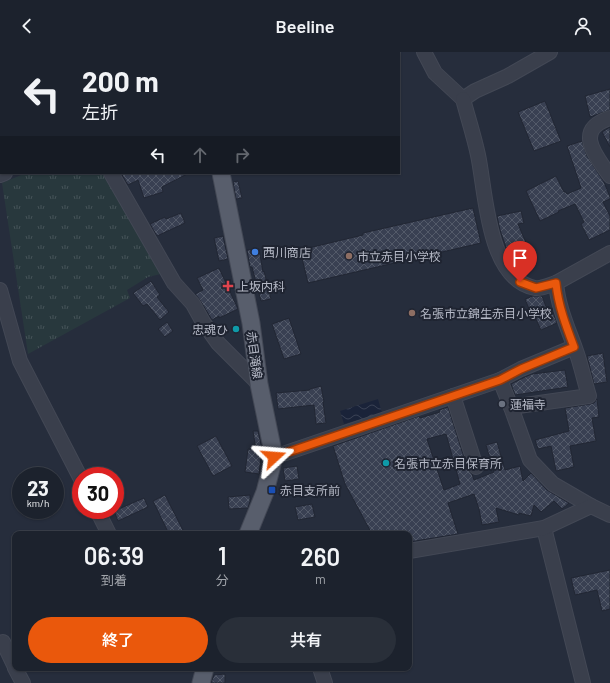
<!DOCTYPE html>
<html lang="ja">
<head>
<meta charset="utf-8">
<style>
	:root { --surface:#1c222d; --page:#292f39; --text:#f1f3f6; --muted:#a0a4aa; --line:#3a3f49; --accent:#ea580c }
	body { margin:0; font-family:Barlow,"Noto Sans JP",sans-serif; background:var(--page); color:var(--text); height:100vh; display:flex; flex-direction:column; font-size:15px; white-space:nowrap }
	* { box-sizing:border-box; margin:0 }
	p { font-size:13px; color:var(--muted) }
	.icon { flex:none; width:22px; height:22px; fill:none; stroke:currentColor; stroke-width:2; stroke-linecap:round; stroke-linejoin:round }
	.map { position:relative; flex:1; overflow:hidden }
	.panel { position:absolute; left:12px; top:479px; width:400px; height:140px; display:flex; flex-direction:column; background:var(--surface); border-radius:8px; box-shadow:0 1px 3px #0004,0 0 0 1px var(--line) }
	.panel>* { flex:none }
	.top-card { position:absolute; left:0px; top:0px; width:400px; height:122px; box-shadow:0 1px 3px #0004,0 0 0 1px var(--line); background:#1c222d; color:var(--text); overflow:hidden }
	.speed { position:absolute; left:12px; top:415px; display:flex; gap:8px; font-size:20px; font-weight:700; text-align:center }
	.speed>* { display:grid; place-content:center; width:52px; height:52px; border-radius:50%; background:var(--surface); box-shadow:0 1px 3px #0004,0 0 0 1px var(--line); line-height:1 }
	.speed small { font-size:10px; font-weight:400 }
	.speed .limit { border:6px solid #d22; background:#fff; color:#111 }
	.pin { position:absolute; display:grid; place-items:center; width:34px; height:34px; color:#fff; margin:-41px -17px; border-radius:50% 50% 50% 0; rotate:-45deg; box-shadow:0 0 4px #0007 }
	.pin .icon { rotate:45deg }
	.me { position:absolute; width:44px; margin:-22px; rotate:71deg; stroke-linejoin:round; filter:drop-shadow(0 0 3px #0008) }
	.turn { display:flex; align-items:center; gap:14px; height:84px; padding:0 16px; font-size:18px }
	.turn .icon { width:52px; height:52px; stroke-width:2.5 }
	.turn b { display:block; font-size:28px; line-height:34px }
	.lanes { display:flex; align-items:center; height:38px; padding:0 16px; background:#0003; justify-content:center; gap:20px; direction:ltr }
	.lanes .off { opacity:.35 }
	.eta { display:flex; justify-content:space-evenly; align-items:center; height:68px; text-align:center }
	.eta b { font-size:24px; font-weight:600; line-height:28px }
	.button { display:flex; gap:8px; margin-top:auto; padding:8px 16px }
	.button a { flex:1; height:46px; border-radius:24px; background:var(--accent); color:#fff; font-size:16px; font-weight:600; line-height:46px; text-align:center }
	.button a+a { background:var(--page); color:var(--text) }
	header { display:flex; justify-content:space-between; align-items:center; height:52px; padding:0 16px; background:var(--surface); font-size:18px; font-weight:600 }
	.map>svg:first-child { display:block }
	.grass { fill:url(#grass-tufts) }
	.water { fill:url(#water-waves) }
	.building { fill:url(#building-cross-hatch); stroke:#212633; fill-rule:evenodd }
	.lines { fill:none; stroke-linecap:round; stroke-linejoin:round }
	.minor-casing { stroke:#434855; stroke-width:16 }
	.major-casing { stroke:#434855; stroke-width:19 }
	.minor { stroke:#3a3f4c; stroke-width:14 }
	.major { stroke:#585e6c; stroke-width:17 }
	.route-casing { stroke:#983908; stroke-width:10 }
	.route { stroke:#ea580c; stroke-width:7 }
	.shop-dot { fill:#3f7fe0; stroke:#1f2431; stroke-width:1.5 }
	.education-dot { fill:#8d6e63; stroke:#1f2431; stroke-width:1.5 }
	.health-dot { fill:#e0444e; stroke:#1f2431; stroke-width:1.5 }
	.culture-dot { fill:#0f9aa8; stroke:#1f2431; stroke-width:1.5 }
	.worship-dot { fill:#6b7280; stroke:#1f2431; stroke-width:1.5 }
	.transit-dot { fill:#1a4fb4; stroke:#1f2431; stroke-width:1.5 }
	.labels { text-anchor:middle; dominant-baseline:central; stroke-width:4; stroke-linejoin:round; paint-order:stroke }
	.poi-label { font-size:12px; fill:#b6bac7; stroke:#1f2431; text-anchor:start }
	.street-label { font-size:12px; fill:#b6bac7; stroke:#1f2431 }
</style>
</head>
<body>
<header><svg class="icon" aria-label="back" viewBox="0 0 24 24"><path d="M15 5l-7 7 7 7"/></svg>Beeline<svg class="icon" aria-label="person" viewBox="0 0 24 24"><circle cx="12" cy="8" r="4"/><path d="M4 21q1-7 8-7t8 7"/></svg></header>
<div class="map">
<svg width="610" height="631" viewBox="0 0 610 631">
	<defs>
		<pattern id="grass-tufts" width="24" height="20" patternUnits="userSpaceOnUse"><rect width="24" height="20" fill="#28383d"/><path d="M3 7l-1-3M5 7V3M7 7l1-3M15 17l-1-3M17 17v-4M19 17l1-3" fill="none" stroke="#455358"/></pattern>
		<pattern id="water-waves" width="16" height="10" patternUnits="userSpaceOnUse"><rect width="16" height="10" fill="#1a2339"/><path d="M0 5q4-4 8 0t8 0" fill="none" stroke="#394154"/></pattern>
		<pattern id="building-cross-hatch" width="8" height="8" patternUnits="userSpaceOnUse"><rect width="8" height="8" fill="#394052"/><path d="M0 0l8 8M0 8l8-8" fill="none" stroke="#535a69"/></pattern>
	</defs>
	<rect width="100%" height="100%" fill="#262d3c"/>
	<path class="grass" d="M26 121H107L165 221 148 225 127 238 130 246 28 302 2 131Z"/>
	<path class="water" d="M378 347 382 361 344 372 340 359Z"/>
	<g class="building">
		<path d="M610 37V58L590 65 585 44Z"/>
		<path d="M545 49 561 89 534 99 518 60Z"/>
		<path d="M610 75V95L602 80Z"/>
		<path d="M582 89 587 104 604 130 610 145V147L603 150 610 164V178L589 188 581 172 584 170 575 152 558 159 559 160 540 169 526 139 556 124 564 140H566L567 142 581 136 567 94Z"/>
		<path d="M121 121H189L162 135 163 140 144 146 138 128 128 133Z"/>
		<path d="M238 129 242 146 236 147 233 130Z"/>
		<path d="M473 156 481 191 308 231 300 198 363 183V181Z"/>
		<path d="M521 159 524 171 518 172 527 193 508 201 500 178 497 164Z"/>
		<path d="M181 161 185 171 157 184 150 172 165 165 166 167Z"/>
		<path d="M223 184 228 207 219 209 214 186Z"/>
		<path d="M259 197 263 220 264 219 271 247 261 249 252 215H250L247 198Z"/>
		<path d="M219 216 238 257 219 266V264L212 268 200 248 195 242 203 238 197 226Z"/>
		<path d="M151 229 160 243 157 245 169 260 160 268 147 252 143 254 133 241Z"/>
		<path d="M533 244H542L548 260 552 258 557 271 541 278 531 257H529L525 247Z"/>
		<path d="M289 266 301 302 284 307 272 272Z"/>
		<path d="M167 270 173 279 165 285 158 277Z"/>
		<path d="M603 301 607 330 594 332 587 304Z"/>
		<path d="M565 318 568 335 515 343 511 332 525 325 532 322Z"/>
		<path d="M321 334 324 350H323L326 371 316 372 314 353 278 357 276 341 310 338V337Z"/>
		<path d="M597 347 599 365 592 366 596 389 570 394 574 415 556 419 551 394 538 397 535 388 569 379 565 356 590 352 594 351Z"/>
		<path d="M448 355 468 418 472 422 474 428 494 420 486 393 497 390 505 418 520 414 523 429 531 421 547 438 569 451 562 457 554 449 541 460 534 453 531 464 519 461V463L496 456 499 470 482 473 479 457 474 442 448 451 458 482 409 490V482H372L345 432 333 394 419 364 420 366 440 360 439 358ZM446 382 460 432 444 438 427 387Z"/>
		<path d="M253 379H258L262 397 259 422 245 420 248 397 256 398Z"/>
		<path d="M216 384 232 414 213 424 197 394Z"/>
		<path d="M297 414 299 427 285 429 283 416Z"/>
		<path d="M165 443 185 482H169L153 449Z"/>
		<path d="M250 443V449L248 456 229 457 228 445Z"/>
		<path d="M144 446 148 455 118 469 114 459Z"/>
		<path d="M312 452 315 465 298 468 295 455Z"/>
		<path d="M610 518V557L602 559 597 538 575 543 571 526Z"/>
		<path d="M225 622V631H211L214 623Z"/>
	</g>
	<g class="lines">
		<defs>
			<g id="minor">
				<path d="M39 0V1"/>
				<path d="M300 0V1"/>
				<path d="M424 0 435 21 463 47 475 39 508 24 550 0"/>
				<path d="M369 1 371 0"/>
				<path d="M463 47C468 66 474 84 478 103 486 140 487 227 535 236 541 237 550 233 556 231"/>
				<path d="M610 66C573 78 596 104 610 124"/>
				<path d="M111 121 174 231 193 252 203 270 218 291 259 332"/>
				<path d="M0 123 5 121"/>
				<path d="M0 238 20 309 81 427"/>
				<path d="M500 328 521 317 574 295"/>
				<path d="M453 344 476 415"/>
				<path d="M511 355 530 408 553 432 591 454"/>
				<path d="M274 405 500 328 511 355 589 344C584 328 581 312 575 296 567 274 558 254 556 231L610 201"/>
				<path d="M97 458 109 482"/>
				<path d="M544 476 583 631"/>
				<path d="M409 499 544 476 591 454 610 463"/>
				<path d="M3 590 15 615"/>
				<path d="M15 616 23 631"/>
				<path d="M320 616 325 631"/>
			</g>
			<g id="major">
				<path d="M199 0V1"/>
				<path d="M221 121 251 271 259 332 274 405 265 440 248 482"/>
				<path d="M201 631 205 616"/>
			</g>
		</defs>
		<use href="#minor" class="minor-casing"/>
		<use href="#major" class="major-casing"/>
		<use href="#minor" class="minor"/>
		<use href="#major" class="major"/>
	</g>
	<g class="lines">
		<defs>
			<path id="route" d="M274 405 500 328 521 317 574 295C566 274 558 253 556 231L536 236 520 230"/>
		</defs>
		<use href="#route" class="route-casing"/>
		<use href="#route" class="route"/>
	</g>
	<circle class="shop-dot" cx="255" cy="200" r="4"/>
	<g class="education-dot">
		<circle cx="349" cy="204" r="4"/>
		<circle cx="412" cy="261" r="4"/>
	</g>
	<path class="health-dot" d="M226 228h4v4h4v4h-4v4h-4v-4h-4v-4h4z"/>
	<g class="culture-dot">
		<circle cx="236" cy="277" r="4"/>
		<circle cx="386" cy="411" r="4"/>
	</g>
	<circle class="worship-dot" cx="502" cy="352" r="4"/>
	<rect class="transit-dot" x="268" y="434" width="8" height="8" rx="2"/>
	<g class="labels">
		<g class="poi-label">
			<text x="263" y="200">西川商店</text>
			<text x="357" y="204">市立赤目小学校</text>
			<text x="237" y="234">上坂内科</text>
			<text x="420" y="261">名張市立錦生赤目小学校</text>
			<text x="228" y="277" text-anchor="end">忠魂ひ</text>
			<text x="510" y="352">蓮福寺</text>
			<text x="394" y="411">名張市立赤目保育所</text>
			<text x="280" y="438">赤目支所前</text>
		</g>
		<g class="street-label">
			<text transform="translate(255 303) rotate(82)">赤目滝線</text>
		</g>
	</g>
</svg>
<div class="speed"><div>23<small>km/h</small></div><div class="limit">30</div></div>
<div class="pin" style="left:520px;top:230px;background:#d93025"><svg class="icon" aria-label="arrive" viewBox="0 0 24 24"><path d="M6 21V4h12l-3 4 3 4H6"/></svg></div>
<svg class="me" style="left:274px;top:405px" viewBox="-20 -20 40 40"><path d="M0-17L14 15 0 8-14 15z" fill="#ea580c" stroke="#fff" stroke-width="4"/></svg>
<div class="top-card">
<div class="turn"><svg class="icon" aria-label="left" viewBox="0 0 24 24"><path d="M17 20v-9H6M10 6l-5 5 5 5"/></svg><div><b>200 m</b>左折</div></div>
<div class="lanes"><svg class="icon" aria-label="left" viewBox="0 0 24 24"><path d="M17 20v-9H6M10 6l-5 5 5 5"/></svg><svg class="icon off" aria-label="ahead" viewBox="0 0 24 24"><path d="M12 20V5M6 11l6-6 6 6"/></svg><svg class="icon off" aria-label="right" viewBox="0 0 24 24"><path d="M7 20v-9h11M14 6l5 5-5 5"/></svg></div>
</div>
<section class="panel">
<div class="eta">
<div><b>06:39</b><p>到着</p></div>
<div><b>1</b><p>分</p></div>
<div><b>260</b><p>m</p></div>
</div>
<div class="button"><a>終了</a><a>共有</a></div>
</section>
</div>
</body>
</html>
